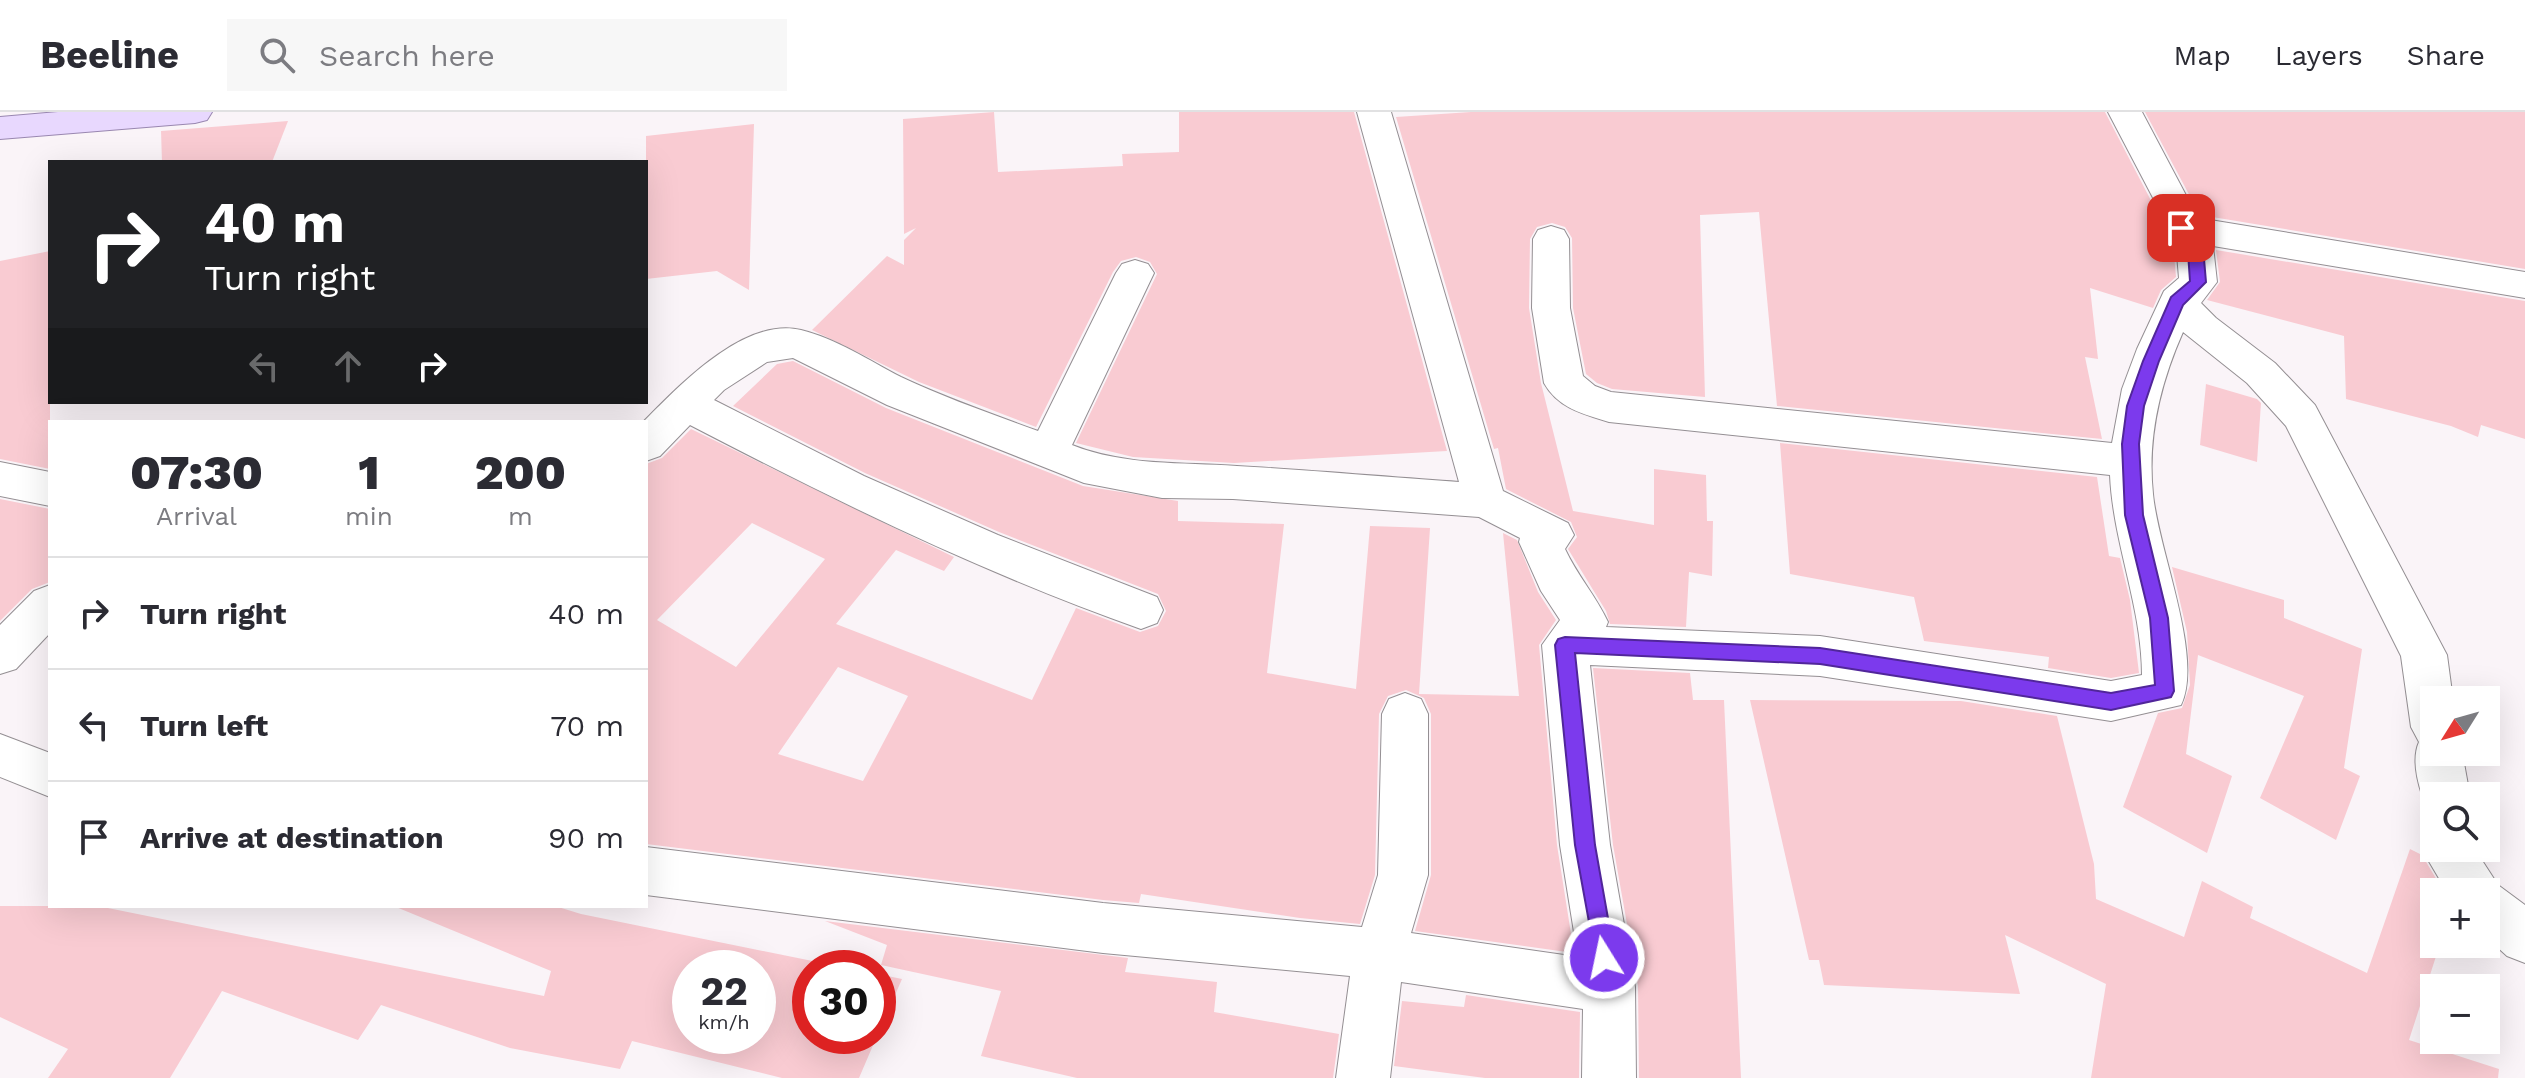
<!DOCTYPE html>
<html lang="en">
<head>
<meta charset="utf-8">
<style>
	:root { --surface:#fff; --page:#f7f7f7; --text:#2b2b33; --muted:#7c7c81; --line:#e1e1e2 }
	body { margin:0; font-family:"Work Sans",sans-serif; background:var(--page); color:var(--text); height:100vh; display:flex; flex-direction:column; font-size:30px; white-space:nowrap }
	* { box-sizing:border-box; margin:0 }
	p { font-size:26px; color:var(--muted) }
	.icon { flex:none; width:44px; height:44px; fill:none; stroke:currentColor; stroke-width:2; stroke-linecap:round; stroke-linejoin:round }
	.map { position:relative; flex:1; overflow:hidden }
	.panel { position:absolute; left:48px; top:308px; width:600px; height:488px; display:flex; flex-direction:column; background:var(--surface); border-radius:0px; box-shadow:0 8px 32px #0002 }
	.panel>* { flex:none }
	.guide { position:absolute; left:48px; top:48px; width:600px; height:244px; border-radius:0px; box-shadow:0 8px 32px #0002; background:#202124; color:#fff; overflow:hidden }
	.needle { width:52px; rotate:233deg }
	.tools { position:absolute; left:2420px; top:574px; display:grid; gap:16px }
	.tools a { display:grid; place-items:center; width:80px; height:80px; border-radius:0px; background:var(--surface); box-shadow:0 8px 32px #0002; font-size:40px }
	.speed { position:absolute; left:672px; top:838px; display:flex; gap:16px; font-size:40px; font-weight:700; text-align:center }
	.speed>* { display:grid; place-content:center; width:104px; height:104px; border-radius:50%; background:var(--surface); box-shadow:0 8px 32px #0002; line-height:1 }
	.speed small { font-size:20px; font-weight:400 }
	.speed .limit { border:12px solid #d22; background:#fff; color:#111 }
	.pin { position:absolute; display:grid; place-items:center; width:68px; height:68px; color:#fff; margin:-34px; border-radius:16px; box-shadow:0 4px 12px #0006 }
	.me { position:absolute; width:88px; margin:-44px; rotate:350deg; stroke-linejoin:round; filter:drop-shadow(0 0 6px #0008) }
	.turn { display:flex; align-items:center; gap:28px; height:168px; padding:0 24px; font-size:36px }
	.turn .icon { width:104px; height:104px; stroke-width:2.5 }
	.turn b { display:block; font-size:56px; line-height:68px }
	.lanes { display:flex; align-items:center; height:76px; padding:0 24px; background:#0003; justify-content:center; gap:40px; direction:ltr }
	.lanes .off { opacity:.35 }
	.eta { display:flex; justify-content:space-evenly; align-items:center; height:136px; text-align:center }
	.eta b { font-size:48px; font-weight:800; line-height:56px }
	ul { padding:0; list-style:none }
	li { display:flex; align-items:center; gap:24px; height:112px; padding:0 24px; border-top:2px solid var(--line) }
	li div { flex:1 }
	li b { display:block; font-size:30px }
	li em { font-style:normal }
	header { display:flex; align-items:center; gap:48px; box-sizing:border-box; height:112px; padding:0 40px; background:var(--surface); border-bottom:2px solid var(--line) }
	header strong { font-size:38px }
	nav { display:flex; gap:44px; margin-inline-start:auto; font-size:28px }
	.search { width:560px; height:72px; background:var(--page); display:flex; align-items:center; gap:20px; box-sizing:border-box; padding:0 28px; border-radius:0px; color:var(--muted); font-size:30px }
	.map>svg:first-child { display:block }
	.building { fill:#f9cbd2; fill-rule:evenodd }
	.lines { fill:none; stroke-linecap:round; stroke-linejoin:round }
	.street-casing { stroke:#948f93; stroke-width:2 }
	.primary-casing { stroke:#9987b0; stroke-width:2 }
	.street { fill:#fff; fill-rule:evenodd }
	.primary { fill:#e8d8fe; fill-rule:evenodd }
	.route { fill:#7c3aed; stroke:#51269a; stroke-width:2 }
</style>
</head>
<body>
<header>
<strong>Beeline</strong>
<div class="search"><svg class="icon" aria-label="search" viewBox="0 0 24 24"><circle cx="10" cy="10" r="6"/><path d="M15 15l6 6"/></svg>Search here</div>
<nav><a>Map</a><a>Layers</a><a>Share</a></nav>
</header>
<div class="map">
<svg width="2525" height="966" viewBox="0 0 2525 966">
	<rect width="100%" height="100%" fill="#faf4f8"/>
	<g class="building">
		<path d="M994 0 998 60 1123 54 1122 42 1179 40V0H1354L1447 339 1234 351 1133 345 1076 331 1157 162 1150 150 1136 145 1121 149 1113 160 1036 315 919 270 812 218 887 144 904 153V128L916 116 904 122 903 7Z"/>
		<path d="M1471 0H2105L2159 104 2161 118 2173 131 2176 165 2161 178 2153 196 2090 176 2098 247 2085 245 2102 327 1777 294 1759 100 1700 103 1705 285 1612 277 1597 271 1586 262 1573 196 1572 126 1565 115 1552 111 1537 115 1530 127 1529 196 1541 271 1573 399 1654 413V357L1706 363 1707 409H1713L1712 464 1689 460 1686 515 1610 512 1606 499 1568 437 1577 425 1571 410 1506 377 1498 336 1494 337 1396 5Z"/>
		<path d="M2145 0H2525V157L2200 103Z"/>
		<path d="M288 9 272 50H162L161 19Z"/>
		<path d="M754 12 749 178 717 159 646 167V24Z"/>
		<path d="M2216 138 2525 189V327L2481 313 2478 325 2451 314 2346 287 2344 224 2207 188 2220 170Z"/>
		<path d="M50 139V357L0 347V149Z"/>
		<path d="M793 249 886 296 1083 374 1178 389V409L1284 412 1267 561 1356 577 1370 414 1430 416 1419 582 1519 584 1503 421 1517 428 1538 480 1556 508 1539 533 1557 733 1574 841 1415 819 1431 763V602L1424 586 1406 578 1388 584 1379 602 1375 763 1360 812 1300 806 1141 782 1139 791 1103 788 646 732V352L662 346 691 317 954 445 944 459 896 438 836 512 1032 588 1076 496 1140 520 1158 514 1166 499 1158 482 999 420 865 361 733 294 777 252ZM752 411 825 447 736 555 657 508ZM838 555 908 584 863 669 778 642Z"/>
		<path d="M2206 272 2257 287 2261 291 2257 350 2200 333Z"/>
		<path d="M1780 331 2097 365 2109 444 2120 446 2130 488 2139 561 2111 566 2048 556 2049 545 1924 529 1914 485 1790 462Z"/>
		<path d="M0 387 50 397V470L32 477 0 509Z"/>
		<path d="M2172 455 2284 488V506L2362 537 2344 656 2360 664 2336 728 2260 686 2304 584 2198 543 2186 642 2232 664 2207 741 2123 695 2158 601 2182 596 2190 573 2187 520Z"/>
		<path d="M1593 556 1690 561 1693 588H1724L1741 966H1639L1638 874 1613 733Z"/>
		<path d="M1750 588 1961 589 2057 604 2094 752 2096 787 2184 825 2202 769 2253 795 2250 806 2367 861 2410 737 2422 743 2444 780H2434V832H2440L2409 928 2499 957 2498 966H2091L2106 872 2005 823 2020 882 1824 873 1819 848H1809Z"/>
		<path d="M0 794H98L544 884 551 859 396 795 555 794 581 802 847 856H810V924H877L859 966H782L632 929 620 957 510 936 381 893 358 928 222 879 170 966H48L68 937 0 905ZM690 856H758V924H690Z"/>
		<path d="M825 809 1128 846 1125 860 1217 870 1214 900 1339 922 1333 966H1077L981 944 1001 879 881 853 887 833Z"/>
		<path d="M878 862 902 867 878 922Z"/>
		<path d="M1466 883 1580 900 1579 966H1485L1394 954 1402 889 1464 895Z"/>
	</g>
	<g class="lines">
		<defs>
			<g id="street">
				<path d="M1357 0H1391L1503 379 1568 411 1574 423 1565 437C1577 463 1596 484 1608 510L1606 515 1820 524 2111 569 2142 563C2142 495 2113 431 2110 363L1609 310C1583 302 1558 296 1544 271L1532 196 1533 127 1538 118 1551 114 1564 118 1569 127 1570 196 1583 264 1595 274 1611 280 2112 331 2122 277 2137 237 2164 179 2179 166 2176 130 2163 116 2162 103 2108 0H2142L2198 106 2525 160V186L2213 134 2217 170 2201 191 2216 206 2275 251 2315 293 2447 543 2453 588H2434V640H2462L2470 684H2434V702L2429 700C2420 681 2410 650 2419 630L2411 615 2401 544 2286 314 2247 271 2183 220C2160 272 2147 326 2153 382 2158 438 2204 545 2181 593L2111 609 1820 564 1590 553 1610 733 1635 875 1636 966H1582L1583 897 1401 870 1390 966H1336L1350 864 1103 841 646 783V735L1103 791 1362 815 1378 763 1382 602 1389 587 1405 581 1421 587 1428 602V763L1411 821 1578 845 1560 733 1542 533 1560 508 1541 479 1519 430 1520 426 1479 405 1233 387 1162 386 1084 371 887 293 793 246 767 250 724 278 714 288 864 364 998 423 1157 485 1163 498 1157 511 1141 517C985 462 836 389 690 313L660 344 646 349V310H643C678 275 744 204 801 218 835 226 870 249 901 265 945 286 992 302 1038 319L1116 161 1122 152 1135 148 1148 152 1154 161 1072 333C1125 354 1181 350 1237 354 1311 358 1385 365 1459 370Z"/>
				<path d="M0 350 50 360V394L0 384Z"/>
				<path d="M50 473V521L16 557 0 562V513L34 479Z"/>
				<path d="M0 622 50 641V685L0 665Z"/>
				<path d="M2434 719V736H2474L2498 773 2525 793V851L2507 844 2486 825V780H2447L2424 741Z"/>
			</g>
			<path id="primary" d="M58 0H212L207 8 195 11 0 27V5Z"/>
		</defs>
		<use href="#street" class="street-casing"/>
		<use href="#primary" class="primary-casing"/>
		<use href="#street" class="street"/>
		<use href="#primary" class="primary"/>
	</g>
	<path class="route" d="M2181 111 2202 124 2206 170 2183 193 2159 249 2144 294 2139 332 2143 403 2168 506 2174 579 2171 585 2111 598 1820 552 1575 541 1595 733 1615 846 1612 854 1604 857 1597 854 1575 733 1555 533 1558 527 1565 525 1820 536 2111 581 2155 573 2150 506 2125 403 2122 332 2127 294 2143 249 2171 185 2190 169 2187 126 2173 116Z"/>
</svg>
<div class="tools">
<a><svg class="needle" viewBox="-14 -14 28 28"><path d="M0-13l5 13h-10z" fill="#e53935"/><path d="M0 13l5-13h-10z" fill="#7c7c81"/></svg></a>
<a><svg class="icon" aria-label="search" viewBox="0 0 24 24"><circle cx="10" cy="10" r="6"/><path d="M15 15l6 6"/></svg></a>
<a>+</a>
<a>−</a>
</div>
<div class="speed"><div>22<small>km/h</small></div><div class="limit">30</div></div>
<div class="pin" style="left:2181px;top:116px;background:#d93025"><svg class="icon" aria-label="arrive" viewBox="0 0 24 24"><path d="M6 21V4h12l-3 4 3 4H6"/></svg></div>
<svg class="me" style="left:1604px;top:846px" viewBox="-20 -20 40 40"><circle r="17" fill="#7c3aed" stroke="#fff" stroke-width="3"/><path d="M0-11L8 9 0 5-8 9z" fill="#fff"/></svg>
<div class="guide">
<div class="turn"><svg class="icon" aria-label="right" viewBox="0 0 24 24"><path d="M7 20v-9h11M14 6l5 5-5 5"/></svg><div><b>40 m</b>Turn right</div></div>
<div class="lanes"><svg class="icon off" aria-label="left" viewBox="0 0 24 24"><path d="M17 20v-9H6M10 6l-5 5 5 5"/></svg><svg class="icon off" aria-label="ahead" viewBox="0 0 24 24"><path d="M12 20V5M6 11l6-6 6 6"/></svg><svg class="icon" aria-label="right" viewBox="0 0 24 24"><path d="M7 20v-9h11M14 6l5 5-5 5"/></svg></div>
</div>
<section class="panel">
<div class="eta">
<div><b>07:30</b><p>Arrival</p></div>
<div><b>1</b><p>min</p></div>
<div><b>200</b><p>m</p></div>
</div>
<ul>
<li><svg class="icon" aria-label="right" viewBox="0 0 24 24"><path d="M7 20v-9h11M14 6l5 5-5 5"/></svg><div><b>Turn right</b></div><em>40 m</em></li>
<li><svg class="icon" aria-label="left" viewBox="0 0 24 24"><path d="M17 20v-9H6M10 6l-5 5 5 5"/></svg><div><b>Turn left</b></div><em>70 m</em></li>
<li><svg class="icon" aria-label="arrive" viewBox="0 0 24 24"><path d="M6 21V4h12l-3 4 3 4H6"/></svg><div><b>Arrive at destination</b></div><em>90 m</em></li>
</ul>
</section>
</div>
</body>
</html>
